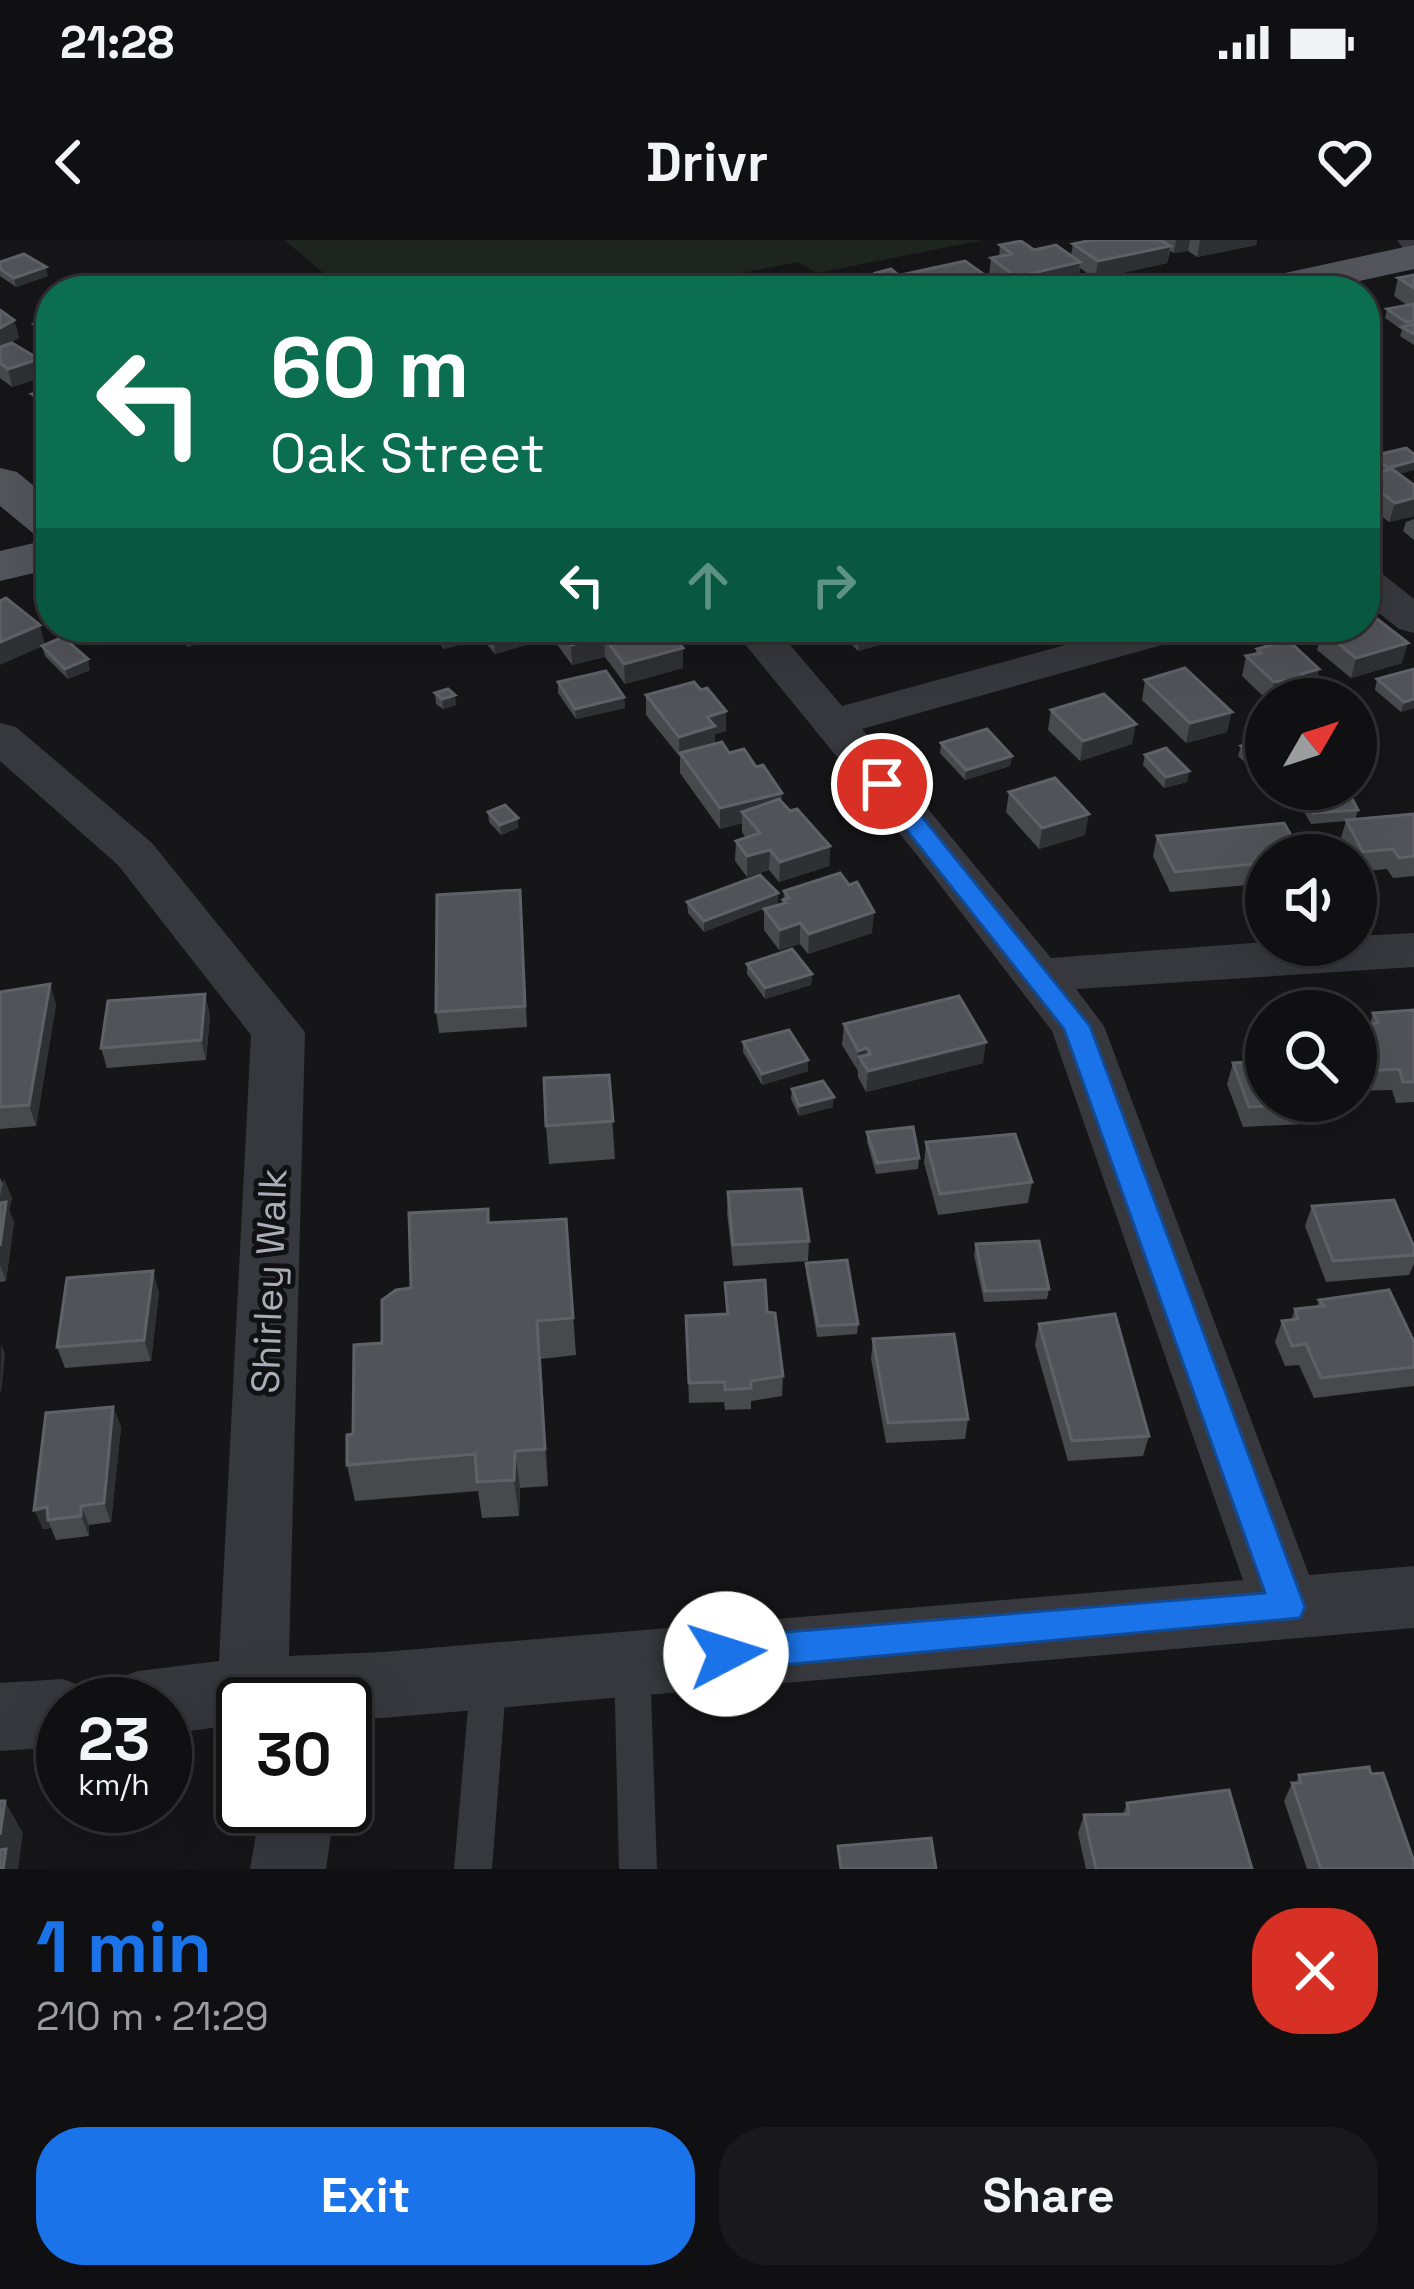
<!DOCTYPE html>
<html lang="en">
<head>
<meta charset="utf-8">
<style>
	:root { --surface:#101012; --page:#19191b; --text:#f1f3f6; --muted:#9c9d9f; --line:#303032; --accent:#1a73e8 }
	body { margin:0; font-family:"Space Grotesk",sans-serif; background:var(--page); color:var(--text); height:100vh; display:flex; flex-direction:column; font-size:45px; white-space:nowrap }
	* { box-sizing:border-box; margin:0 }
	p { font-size:39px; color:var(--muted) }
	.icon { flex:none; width:66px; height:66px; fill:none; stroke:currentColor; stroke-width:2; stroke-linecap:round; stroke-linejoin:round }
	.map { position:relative; height:1629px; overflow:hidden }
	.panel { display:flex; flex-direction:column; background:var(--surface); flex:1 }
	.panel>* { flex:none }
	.top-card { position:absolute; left:36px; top:36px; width:1344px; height:366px; border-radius:48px; box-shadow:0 12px 48px #0002,0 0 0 3px var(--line); background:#0b6e4f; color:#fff; overflow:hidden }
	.needle { width:78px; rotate:51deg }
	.tools { position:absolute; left:1245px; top:438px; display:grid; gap:24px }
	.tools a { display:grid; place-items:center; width:132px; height:132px; border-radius:50%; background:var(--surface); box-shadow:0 12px 48px #0002,0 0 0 3px var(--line); font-size:60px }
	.speed { position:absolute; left:36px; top:1437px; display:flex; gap:24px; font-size:60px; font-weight:700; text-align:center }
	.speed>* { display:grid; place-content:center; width:156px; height:156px; border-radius:50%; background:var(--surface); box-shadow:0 12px 48px #0002,0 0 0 3px var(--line); line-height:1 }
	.speed small { font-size:30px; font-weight:400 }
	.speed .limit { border:6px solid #111; border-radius:18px; background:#fff; color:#111 }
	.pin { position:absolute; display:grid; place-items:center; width:102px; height:102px; color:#fff; margin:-51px; border:6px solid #fff; border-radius:50%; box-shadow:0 3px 12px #0007 }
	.me { position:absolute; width:132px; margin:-66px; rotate:85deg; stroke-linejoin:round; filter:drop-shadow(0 0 9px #0008) }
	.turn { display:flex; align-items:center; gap:42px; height:252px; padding:0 36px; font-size:54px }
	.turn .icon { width:156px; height:156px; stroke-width:2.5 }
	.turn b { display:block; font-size:84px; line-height:102px }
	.lanes { display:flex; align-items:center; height:114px; padding:0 36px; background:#0003; justify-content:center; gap:60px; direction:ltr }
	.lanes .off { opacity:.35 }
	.round { display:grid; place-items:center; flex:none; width:126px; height:126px; border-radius:48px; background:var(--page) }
	.head { display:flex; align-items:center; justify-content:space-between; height:204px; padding:0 36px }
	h1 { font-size:72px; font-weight:600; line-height:90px; color:var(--accent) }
	.primary-button { display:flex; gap:24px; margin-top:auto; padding:24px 36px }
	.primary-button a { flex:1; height:138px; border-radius:48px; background:var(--accent); color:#fff; font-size:48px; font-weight:600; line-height:138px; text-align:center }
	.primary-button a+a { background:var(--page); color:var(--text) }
	.status { display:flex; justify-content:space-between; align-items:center; height:84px; padding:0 60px; background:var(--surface); direction:ltr }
	.status svg { height:33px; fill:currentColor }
	header { display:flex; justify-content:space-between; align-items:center; height:156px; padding:0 36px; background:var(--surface); font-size:54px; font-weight:600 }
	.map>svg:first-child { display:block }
	.green { fill:#1e261f }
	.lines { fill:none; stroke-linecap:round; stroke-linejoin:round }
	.service { fill:#37383d; fill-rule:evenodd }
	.minor { fill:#37383d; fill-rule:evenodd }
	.primary { fill:#53555c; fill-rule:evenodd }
	.wall { fill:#47494d }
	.shaded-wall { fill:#2f3033 }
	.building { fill:#525359; stroke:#5f6168; stroke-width:3 }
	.route { fill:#1a73e8; stroke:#114b97; stroke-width:3 }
	.labels { text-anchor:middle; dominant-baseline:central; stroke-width:10; stroke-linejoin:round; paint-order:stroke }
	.street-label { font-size:39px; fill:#a8adb8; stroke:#111113 }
</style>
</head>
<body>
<div class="status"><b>21:28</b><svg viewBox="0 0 49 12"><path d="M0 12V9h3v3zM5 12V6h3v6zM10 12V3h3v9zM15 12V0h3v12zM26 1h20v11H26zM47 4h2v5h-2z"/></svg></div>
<header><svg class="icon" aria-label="back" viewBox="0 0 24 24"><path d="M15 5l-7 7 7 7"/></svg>Drivr<svg class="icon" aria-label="heart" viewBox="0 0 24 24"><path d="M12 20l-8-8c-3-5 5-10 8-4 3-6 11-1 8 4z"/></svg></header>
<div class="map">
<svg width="1414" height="1629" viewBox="0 0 1414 1629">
	<rect width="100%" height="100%" fill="#161618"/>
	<path class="green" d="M284 0H983L817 33 798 22 650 51H345Z"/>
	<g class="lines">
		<g class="service">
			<path d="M632 1407 644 1412 650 1423 657 1629H619L614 1423 620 1412Z"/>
			<path d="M489 1418 501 1422 507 1434 492 1629H454L471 1434 477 1422Z"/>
		</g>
		<g class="minor">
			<path d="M1397 0H1414V11L1403 8Z"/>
			<path d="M1365 329 1380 332 1414 359V393L1399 389 1365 362Z"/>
			<path d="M731 387H775L842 466 1131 387H1200L1194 396 862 489 1051 718 1266 702 1356 705V696L1414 693V727L1076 749 1104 786 1309 1335 1414 1326V1388L383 1478 345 1479V1464H243V1484L165 1494V1464H102L113 1440 138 1431 219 1421 251 795 118 625 0 521V483L16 487 152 603 305 792 289 1416 383 1412 1243 1340 1052 791 917 615Z"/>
			<path d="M63 1439 88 1449 95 1464H63V1507L0 1511V1443Z"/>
			<path d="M261 1566H335L326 1629H250Z"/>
		</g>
		<g class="primary">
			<path d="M1414 5V29L1314 51H1237L1243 42Z"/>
			<path d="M0 228 17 232 51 260V299L34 294 0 266Z"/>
			<path d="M51 299V329L0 341V311Z"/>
		</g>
	</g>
	<g class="wall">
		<path d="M1092 0H1257L1256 5 1197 17 1188 11 1174 13 1170 11 1167 23 1095 39 1080 28 1078 40 1030 51H1009L989 36 991 18 999 17 1000 5 1071 16 1073 4Z"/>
		<path d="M0 22 48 36 16 47 0 36Z"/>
		<path d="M876 33 904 40V49L887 51 875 42Z"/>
		<path d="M905 34 992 51H904Z"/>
		<path d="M1414 35V105L1400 96 1402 90 1385 78 1387 69 1407 65 1394 56 1398 38Z"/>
		<path d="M0 70 14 80 19 98 6 105 43 137 12 147 0 138Z"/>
		<path d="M51 79V100L46 101 36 93 34 84Z"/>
		<path d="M51 144V181L36 173 32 154 38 153 37 149Z"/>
		<path d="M1372 216 1414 245V276L1389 282 1365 263V236L1379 232 1370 225Z"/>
		<path d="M1414 279V300L1403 291 1406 282Z"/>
		<path d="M105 387H158L123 401Z"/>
		<path d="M167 387H204L208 399 188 407Z"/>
		<path d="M416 387H545L546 399 495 414 482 398 444 409 439 402 430 404Z"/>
		<path d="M555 387H666L683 408V428L625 444 605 417 572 425 556 403Z"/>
		<path d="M835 387H909L908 397 858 411Z"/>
		<path d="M1322 390 1402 423 1351 438 1317 410Z"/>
		<path d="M45 405 90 430 68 439 45 416 42 406Z"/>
		<path d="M1257 409 1319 429 1314 449 1302 453 1300 458 1266 459 1242 436 1246 416 1255 414Z"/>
		<path d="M1377 439 1414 468 1401 472 1375 450Z"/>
		<path d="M1145 440 1227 492 1186 503 1142 460Z"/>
		<path d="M558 442 624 457 625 468 576 479 558 453Z"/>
		<path d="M435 453 456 465 443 469 436 464Z"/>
		<path d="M646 455 726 491 715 494V503L729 513 830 606 829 626 779 642 769 630 747 637 735 621 736 601 746 598 742 592V583L720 589 680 533V517L646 475Z"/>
		<path d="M1051 470 1132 504 1080 521 1048 490Z"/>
		<path d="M1266 498V542L1238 516 1241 506Z"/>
		<path d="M941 503 1012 516 1010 526 965 540 940 513Z"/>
		<path d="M1145 515 1189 531 1187 542 1164 548 1143 525Z"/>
		<path d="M1297 549H1347L1358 570 1355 580 1414 574V636L1393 638 1387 629 1357 632 1356 615H1348L1340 601 1346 581 1311 584 1295 556Z"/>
		<path d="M1009 552 1085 595 1039 609 1006 572Z"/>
		<path d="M488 572 518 578V588L501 595 489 582Z"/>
		<path d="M1157 596 1266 615V647L1251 649 1248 645 1170 652 1153 616Z"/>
		<path d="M520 650 527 787 439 793 436 772Z"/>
		<path d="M784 651 872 693 808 714 800 704 779 710 764 690V669L783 664Z"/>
		<path d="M778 653V663L704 692 688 673 687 662Z"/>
		<path d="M747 724 812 734 811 745 765 759 747 734Z"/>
		<path d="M0 752 56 764 36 886 0 889Z"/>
		<path d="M1414 770V862L1396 863 1392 850 1357 851 1356 785 1370 784 1373 773Z"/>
		<path d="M210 775 206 820 107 828 101 808Z"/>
		<path d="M844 784 983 823 866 852 858 837V831L842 805Z"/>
		<path d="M1263 791H1266V861L1330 863 1323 883 1243 887 1227 844 1233 823 1261 821 1258 812Z"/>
		<path d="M743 802 808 831 762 845 743 812Z"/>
		<path d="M609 835 615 919 549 924 546 886Z"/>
		<path d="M792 849 833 867 799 876 791 859Z"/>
		<path d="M867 892 919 918 918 929 876 934 867 902Z"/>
		<path d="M926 902 1032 942 1028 963 938 975 924 923Z"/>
		<path d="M0 938 12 958 9 970 14 982 6 1041 0 1042Z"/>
		<path d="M728 952 809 1001 808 1021 733 1026 727 973Z"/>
		<path d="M1312 966 1414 1007V1024L1409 1035 1326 1042 1305 986Z"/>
		<path d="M488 969 490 983 566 979 576 1115 541 1119 548 1246 520 1248 519 1276 482 1278 478 1251 355 1261 347 1225 353 1194 411 1048Z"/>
		<path d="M976 1004 1049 1049 1047 1059 984 1062 974 1015Z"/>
		<path d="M806 1023 858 1084 857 1094 817 1097 806 1033Z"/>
		<path d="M725 1043 767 1072 783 1136 782 1156 751 1161V1169L725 1170 724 1162 689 1163 686 1076 726 1075Z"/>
		<path d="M159 1052 151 1121 65 1128 57 1107Z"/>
		<path d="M1319 1060 1414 1102V1146L1314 1158 1299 1125 1285 1126 1275 1102 1282 1081 1291 1080 1295 1069 1317 1066Z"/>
		<path d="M1039 1084 1149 1196 1143 1216 1068 1221 1035 1105Z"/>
		<path d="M873 1099 968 1179 965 1199 886 1203 871 1119Z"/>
		<path d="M113 1167 121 1187 111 1282 89 1285V1296L56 1300 51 1288 43 1289Z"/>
		<path d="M1371 1534 1414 1629H1307L1284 1561 1292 1543H1296L1299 1535Z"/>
		<path d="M1127 1563 1252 1629H1086L1078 1593 1084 1575 1123 1574Z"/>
	</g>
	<g class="shaded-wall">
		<path d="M1176 0H1190L1188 11 1174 13Z"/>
		<path d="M1200 0H1257L1256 5 1197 17Z"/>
		<path d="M1170 6 1167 23 1095 39 1098 21Z"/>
		<path d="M1080 22 1078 40 1030 51H1014L1016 37Z"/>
		<path d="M46 27 48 36 16 47 14 38Z"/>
		<path d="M904 40V49L889 51V43Z"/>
		<path d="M993 41 992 51H936Z"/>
		<path d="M14 80 19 98 0 108V88Z"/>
		<path d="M51 90V100L46 101 44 92Z"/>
		<path d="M39 119 43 137 12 147 8 129Z"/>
		<path d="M1414 221V230L1386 238 1388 228Z"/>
		<path d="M1414 258V276L1389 282 1395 263Z"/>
		<path d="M40 385 45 405 0 425V402Z"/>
		<path d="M120 387H158L123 401Z"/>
		<path d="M428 387H437L439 402 430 404Z"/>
		<path d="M449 387H481L482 398 444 409 442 389Z"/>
		<path d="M518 387H545L546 399 495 414 493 394Z"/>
		<path d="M873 387H909L908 397 858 411 859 391Z"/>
		<path d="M206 389 208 399 188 407 186 397Z"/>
		<path d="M604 397 605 417 572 425 571 405Z"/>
		<path d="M1408 403 1402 423 1351 438 1356 418Z"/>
		<path d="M683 408V428L625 444 624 424Z"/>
		<path d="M88 419 90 430 68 439 65 429Z"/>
		<path d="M1319 429 1314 449 1302 453 1300 458 1270 459 1274 442Z"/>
		<path d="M455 455 456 465 443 469 442 459Z"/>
		<path d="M624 457 625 468 576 479 575 469Z"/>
		<path d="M1414 459V468L1401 472 1404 462Z"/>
		<path d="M726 471V491L715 494V506L680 513 679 517V497L707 477Z"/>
		<path d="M1232 472 1227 492 1186 503 1190 483Z"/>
		<path d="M1136 484 1132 504 1080 521 1083 501Z"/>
		<path d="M1012 516 1010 526 965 540 966 530Z"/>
		<path d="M1189 531 1187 542 1164 548 1166 537Z"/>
		<path d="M782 553V573L742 572V583L720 589V568Z"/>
		<path d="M1089 574 1085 595 1039 609 1042 588Z"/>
		<path d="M518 578V588L501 595 500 585Z"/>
		<path d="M830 606 829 626 779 642 780 622Z"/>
		<path d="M770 610 769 630 747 637V616Z"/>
		<path d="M778 653V663L704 692V681Z"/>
		<path d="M874 672 872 693 808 714 809 694Z"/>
		<path d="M800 683V704L779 710 780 690Z"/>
		<path d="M812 734 811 745 765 759V748Z"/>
		<path d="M50 744 56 764 36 886 29 865Z"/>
		<path d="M205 754 210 775 206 820 201 800Z"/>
		<path d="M986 802 983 823 866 852 868 831Z"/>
		<path d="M867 808 865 826 859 817 857 831 858 811Z"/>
		<path d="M808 820V831L762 845V834Z"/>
		<path d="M834 857 833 867 799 876V866Z"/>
		<path d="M4 938 12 958 9 970 14 982 6 1041 0 1025V956Z"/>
		<path d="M153 1031 159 1052 151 1121 144 1100Z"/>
		<path d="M537 1081 541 1119 548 1246 545 1209Z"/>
		<path d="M1 1104 5 1114 1 1153 0 1150Z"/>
		<path d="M113 1167 121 1187 111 1282 104 1263Z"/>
		<path d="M515 1211 520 1248 519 1276 514 1240Z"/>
		<path d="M81 1266 89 1285V1296L81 1276Z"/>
		<path d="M47 1267 48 1280 51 1288 43 1289 34 1270Z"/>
		<path d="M5 1561 23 1593 18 1629H3L0 1614V1595Z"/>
	</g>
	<g class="building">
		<path d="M1092 0H1161L1170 6 1098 21 1073 4Z"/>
		<path d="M1021 1 1034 10 1056 5 1080 22 1016 37 991 18 1012 14 1000 5Z"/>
		<path d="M24 14 46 27 14 38 0 29V22Z"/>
		<path d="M965 21 993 41 927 51 905 34Z"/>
		<path d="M891 29 904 40 889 43 876 33Z"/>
		<path d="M1414 35V48L1398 38Z"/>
		<path d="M590 45 596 51H571Z"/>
		<path d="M876 45 884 51H848Z"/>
		<path d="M1414 64V81L1406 82 1387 69Z"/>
		<path d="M0 70 14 80 0 88Z"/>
		<path d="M51 79V90L44 92 34 84Z"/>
		<path d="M1414 84V94L1402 87Z"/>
		<path d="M12 103 39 119 8 129 0 123V107Z"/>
		<path d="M51 144V165L32 154 40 152 37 149Z"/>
		<path d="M1406 208 1414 214V221L1388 228 1372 216Z"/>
		<path d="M1392 229 1414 245V258L1395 263 1365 240V236Z"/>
		<path d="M6 358 40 385 0 402V361Z"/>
		<path d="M1372 375 1408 403 1356 418 1322 390 1332 387H1365V377Z"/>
		<path d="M175 387H204L206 389 186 397Z"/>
		<path d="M487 387H518L493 394Z"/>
		<path d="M558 387H666L683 408 624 424 604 397 571 405Z"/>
		<path d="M63 397 88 419 65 429 42 406Z"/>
		<path d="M1288 400 1319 429 1301 434 1305 438 1274 442 1246 416 1261 413 1257 409Z"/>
		<path d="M1185 428 1232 472 1190 483 1145 440Z"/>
		<path d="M1414 429V459L1404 462 1377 439Z"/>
		<path d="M606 431 624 457 575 469 558 442Z"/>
		<path d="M694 442 701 450 707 448 726 471 707 477 715 486 679 497 646 455Z"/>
		<path d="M448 449 455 455 442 459 435 453Z"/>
		<path d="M1104 454 1136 484 1083 501 1051 470Z"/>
		<path d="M987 489 1012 516 966 530 941 503Z"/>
		<path d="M1266 498V529L1241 506Z"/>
		<path d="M722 502 729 513 744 509 756 527 763 525 782 553 720 568 680 513Z"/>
		<path d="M1166 508 1189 531 1166 537 1145 515Z"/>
		<path d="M1055 538 1089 574 1042 588 1009 552Z"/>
		<path d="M1300 549H1347L1358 570 1313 573Z"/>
		<path d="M779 559 790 571 797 569 830 606 780 622 770 610 747 616 736 601 760 593 742 572Z"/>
		<path d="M505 565 518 578 500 585 488 572Z"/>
		<path d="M1414 574V616L1399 618 1393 609 1363 612 1346 580Z"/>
		<path d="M1284 583 1302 615H1266V627L1256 628 1253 624 1175 632 1157 596Z"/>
		<path d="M840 633 849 645 857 642 874 672 809 694 800 683 780 690 764 669 786 663 783 660 789 658 784 651Z"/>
		<path d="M760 635 778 653 704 681 687 662Z"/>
		<path d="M520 650 525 766 436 772 437 655Z"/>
		<path d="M792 709 812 734 765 748 747 724Z"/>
		<path d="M50 744 29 865 0 867V752Z"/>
		<path d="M205 754 201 800 101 808 108 761Z"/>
		<path d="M959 756 986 802 868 831 859 817 871 814 867 808 858 811 844 784Z"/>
		<path d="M1414 770V842H1403L1399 829 1364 831 1356 813V785L1378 783 1373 773Z"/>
		<path d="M789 790 808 820 762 834 743 802Z"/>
		<path d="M1266 821V861H1329L1330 863 1249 867 1233 823Z"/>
		<path d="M609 835 613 881 546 886 544 838Z"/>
		<path d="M823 841 834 857 799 866 792 849Z"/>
		<path d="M913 887 919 918 877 923 867 892Z"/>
		<path d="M1015 894 1032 942 940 954 926 902Z"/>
		<path d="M801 949 809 1001 733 1005 728 952Z"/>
		<path d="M1394 960 1414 1007V1015L1333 1021 1312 966Z"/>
		<path d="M6 962 0 1006V963Z"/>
		<path d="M488 969V983L566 979 573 1078 537 1081 545 1209 515 1211 514 1240 477 1242 475 1214 347 1225V1195L353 1194 354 1105 382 1103V1060L396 1050 411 1048 409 973Z"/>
		<path d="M1039 1001 1049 1049 985 1051 976 1004Z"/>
		<path d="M847 1020 858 1084 818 1086 806 1023Z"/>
		<path d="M153 1031 144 1100 57 1107 67 1038Z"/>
		<path d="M765 1040 767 1072 775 1073 783 1136 751 1141V1148L725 1150V1142L689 1143 686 1076 728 1074 725 1043Z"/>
		<path d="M1389 1050 1414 1102V1127L1321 1138 1306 1104 1292 1106 1282 1081 1298 1079 1295 1069 1324 1066 1319 1060Z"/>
		<path d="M1115 1074 1149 1196 1072 1201 1039 1084Z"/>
		<path d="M954 1094 968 1179 888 1183 873 1099Z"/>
		<path d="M113 1167 104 1263 81 1266V1276L48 1280 47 1267 34 1270 46 1173Z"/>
		<path d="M1369 1527 1371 1534 1383 1533 1414 1622V1629H1321L1292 1543H1301L1299 1535Z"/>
		<path d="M1229 1550 1252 1629H1096L1084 1575 1129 1574 1127 1563Z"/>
		<path d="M0 1561H5L0 1595Z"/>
		<path d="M931 1598 936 1629H841L838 1606Z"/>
		<path d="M6 1609 3 1629H0V1610Z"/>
	</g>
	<path class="route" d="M882 536 891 538 1090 786 1305 1367 1300 1378 726 1430 713 1425 708 1414 713 1402 726 1397 1265 1353 1064 789 874 549V538Z"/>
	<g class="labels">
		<g class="street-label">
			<text transform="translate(269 1041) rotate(-88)">Shirley Walk</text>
		</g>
	</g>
</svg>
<div class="tools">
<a><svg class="needle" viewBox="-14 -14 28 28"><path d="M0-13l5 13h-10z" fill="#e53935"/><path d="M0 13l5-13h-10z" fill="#9c9d9f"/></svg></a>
<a><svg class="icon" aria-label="sound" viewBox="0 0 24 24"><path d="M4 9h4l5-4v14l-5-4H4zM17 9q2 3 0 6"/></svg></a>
<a><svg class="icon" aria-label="search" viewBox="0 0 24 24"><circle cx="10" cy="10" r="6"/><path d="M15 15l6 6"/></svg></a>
</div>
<div class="speed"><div>23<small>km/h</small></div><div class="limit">30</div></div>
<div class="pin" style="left:882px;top:544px;background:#d93025"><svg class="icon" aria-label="arrive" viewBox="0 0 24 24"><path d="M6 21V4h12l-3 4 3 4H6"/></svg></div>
<svg class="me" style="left:726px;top:1414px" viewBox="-20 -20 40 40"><circle r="19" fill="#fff"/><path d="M0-13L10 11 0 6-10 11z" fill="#1a73e8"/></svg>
<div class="top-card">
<div class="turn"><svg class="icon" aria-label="left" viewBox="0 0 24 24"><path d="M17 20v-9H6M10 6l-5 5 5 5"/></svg><div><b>60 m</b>Oak Street</div></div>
<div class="lanes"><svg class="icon" aria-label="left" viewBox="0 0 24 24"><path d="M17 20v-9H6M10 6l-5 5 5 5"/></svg><svg class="icon off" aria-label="ahead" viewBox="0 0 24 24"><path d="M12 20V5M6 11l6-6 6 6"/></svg><svg class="icon off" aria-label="right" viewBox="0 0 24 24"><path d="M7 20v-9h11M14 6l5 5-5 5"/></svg></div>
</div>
</div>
<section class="panel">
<div class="head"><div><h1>1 min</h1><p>210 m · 21:29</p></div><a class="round" style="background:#d93025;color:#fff"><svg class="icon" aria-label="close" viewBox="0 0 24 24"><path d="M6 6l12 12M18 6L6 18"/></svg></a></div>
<div class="primary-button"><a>Exit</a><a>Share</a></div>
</section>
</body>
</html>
